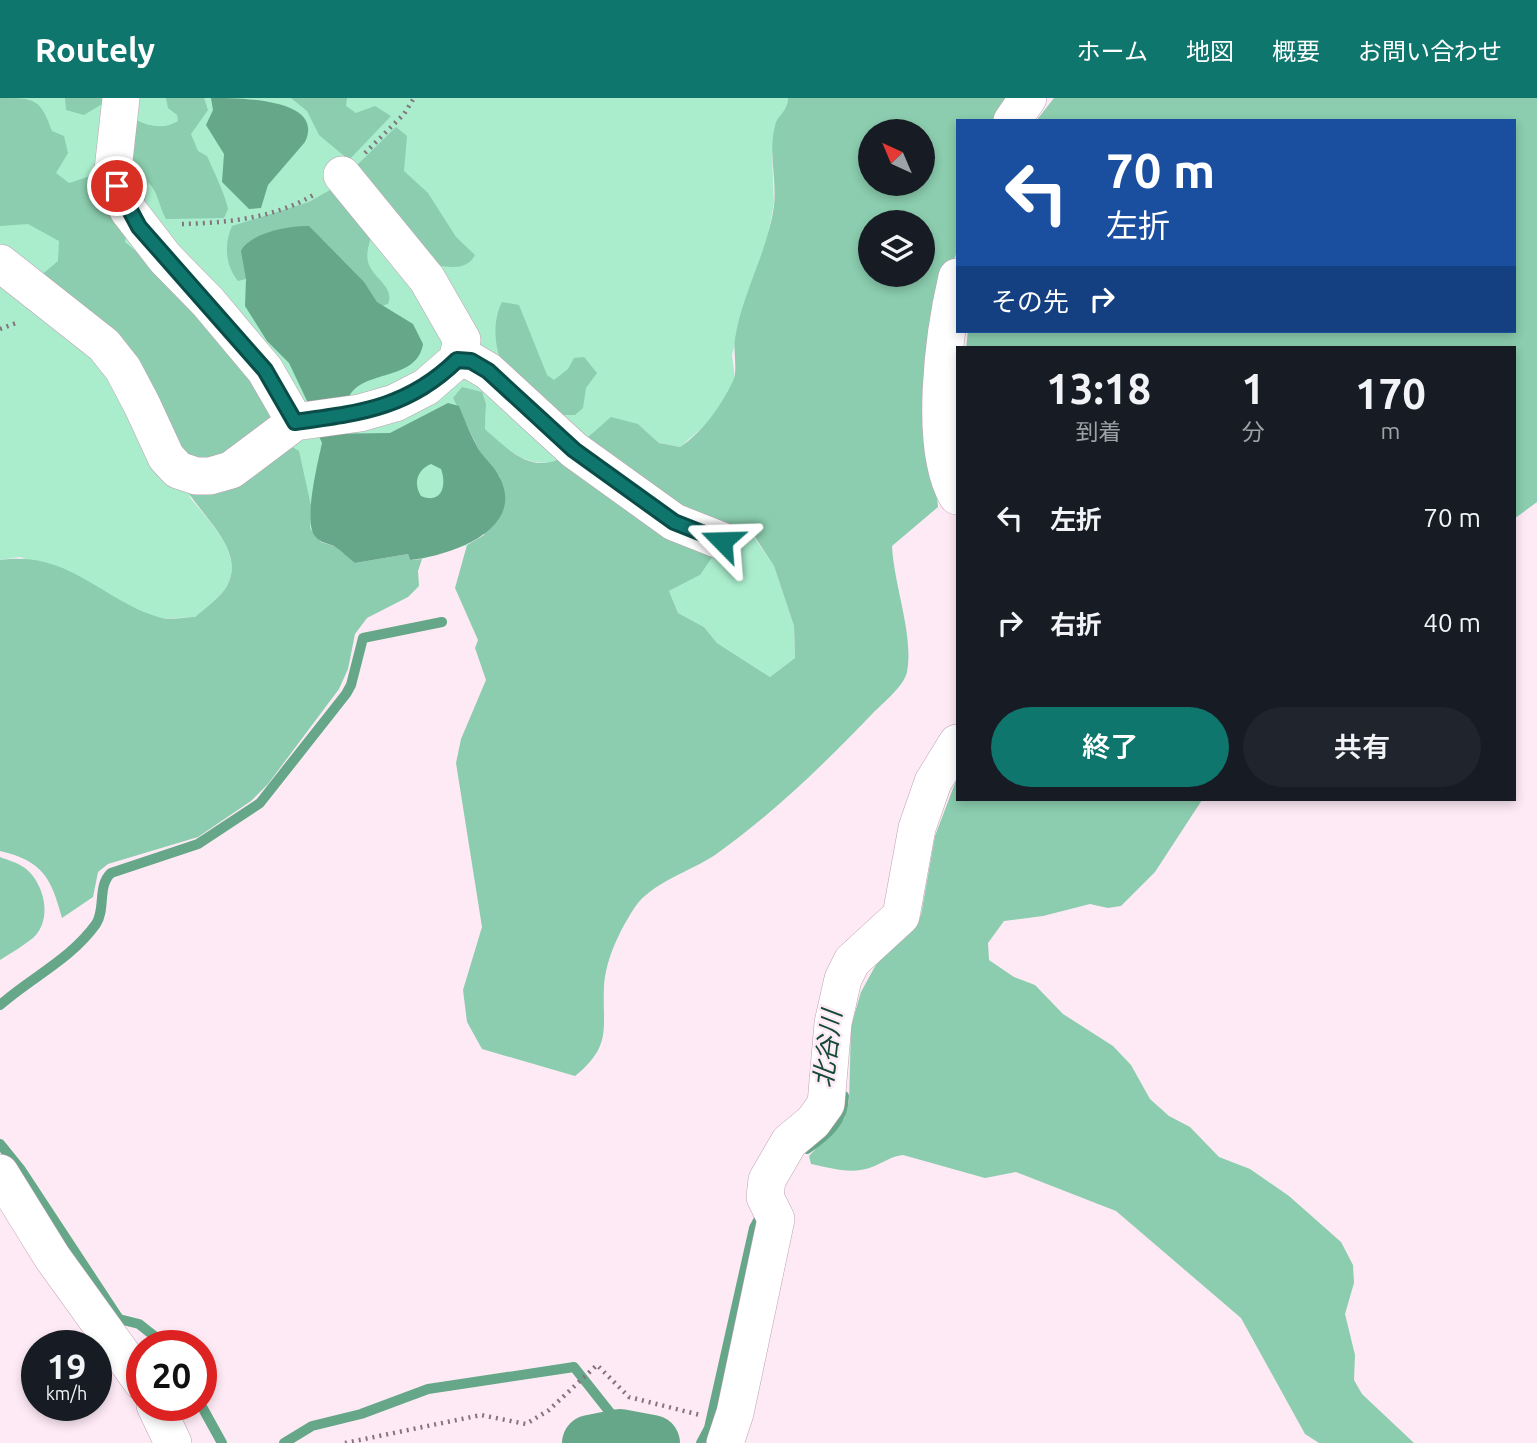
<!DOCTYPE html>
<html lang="ja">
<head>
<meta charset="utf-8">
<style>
	:root { --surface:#171b24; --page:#20242c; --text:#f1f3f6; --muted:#9ea1a6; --accent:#0f766e }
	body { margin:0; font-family:Ubuntu,"Noto Sans JP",sans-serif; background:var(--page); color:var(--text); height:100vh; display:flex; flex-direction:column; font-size:26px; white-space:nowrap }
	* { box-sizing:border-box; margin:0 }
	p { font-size:23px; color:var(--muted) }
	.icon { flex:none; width:38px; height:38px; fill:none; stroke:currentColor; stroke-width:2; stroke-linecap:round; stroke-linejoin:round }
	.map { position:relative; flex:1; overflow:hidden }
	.side { position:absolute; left:956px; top:248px; width:560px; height:455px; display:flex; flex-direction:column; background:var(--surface); border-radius:0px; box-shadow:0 4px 10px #0003 }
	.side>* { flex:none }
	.guide { position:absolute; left:956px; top:21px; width:560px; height:214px; border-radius:0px; box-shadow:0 4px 10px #0003; background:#1a4fa0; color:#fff; overflow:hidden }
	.needle { width:46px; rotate:316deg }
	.tools { position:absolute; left:858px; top:21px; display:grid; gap:14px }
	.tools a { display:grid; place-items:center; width:77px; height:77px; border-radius:50%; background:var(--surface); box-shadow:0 4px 10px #0003; font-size:35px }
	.speed { position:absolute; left:21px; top:1232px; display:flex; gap:14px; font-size:35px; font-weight:700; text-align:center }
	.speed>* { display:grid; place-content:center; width:91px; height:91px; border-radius:50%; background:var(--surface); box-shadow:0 4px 10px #0003; line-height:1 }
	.speed small { font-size:18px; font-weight:400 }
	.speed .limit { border:10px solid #d22; background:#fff; color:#111 }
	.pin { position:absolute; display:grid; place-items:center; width:60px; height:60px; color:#fff; margin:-30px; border:4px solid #fff; border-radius:50%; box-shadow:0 2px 7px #0007 }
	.me { position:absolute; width:77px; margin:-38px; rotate:292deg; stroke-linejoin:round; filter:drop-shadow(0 0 5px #0008) }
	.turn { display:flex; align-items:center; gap:24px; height:147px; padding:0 35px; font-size:32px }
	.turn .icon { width:91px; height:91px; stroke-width:2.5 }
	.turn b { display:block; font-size:49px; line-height:60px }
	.then { display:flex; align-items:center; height:66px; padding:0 35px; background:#0003; gap:14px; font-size:26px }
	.eta { display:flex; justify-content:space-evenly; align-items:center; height:119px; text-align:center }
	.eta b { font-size:42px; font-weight:600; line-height:49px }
	.button { display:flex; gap:14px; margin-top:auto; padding:14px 35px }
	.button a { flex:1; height:80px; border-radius:42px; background:var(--accent); color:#fff; font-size:28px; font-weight:600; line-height:80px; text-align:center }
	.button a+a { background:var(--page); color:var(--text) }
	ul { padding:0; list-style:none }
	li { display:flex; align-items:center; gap:21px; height:105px; padding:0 35px }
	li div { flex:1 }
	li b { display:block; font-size:26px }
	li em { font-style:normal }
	header { display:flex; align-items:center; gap:42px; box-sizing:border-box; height:98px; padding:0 35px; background:var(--accent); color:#fff }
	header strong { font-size:33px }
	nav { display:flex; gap:38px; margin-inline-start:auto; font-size:24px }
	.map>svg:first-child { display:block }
	.green { fill:#aaedcd }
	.forest { fill:#8bcdae; fill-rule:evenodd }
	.water { fill:#65a788; fill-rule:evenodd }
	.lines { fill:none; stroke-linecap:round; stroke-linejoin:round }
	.stream { stroke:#65a788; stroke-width:10 }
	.river { stroke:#65a788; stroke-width:56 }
	.minor-casing { stroke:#bfa1b3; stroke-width:38 }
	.path { stroke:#83747d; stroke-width:4.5; stroke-dasharray:2 5; stroke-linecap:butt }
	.minor { stroke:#fff; stroke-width:37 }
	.route-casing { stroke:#0a4d48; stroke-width:18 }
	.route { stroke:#0f766e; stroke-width:12 }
	.labels { text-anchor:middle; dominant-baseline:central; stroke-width:5; stroke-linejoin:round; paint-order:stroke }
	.water-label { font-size:26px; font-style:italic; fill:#144a35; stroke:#feeaf5 }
</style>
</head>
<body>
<header>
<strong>Routely</strong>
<nav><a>ホーム</a><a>地図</a><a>概要</a><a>お問い合わせ</a></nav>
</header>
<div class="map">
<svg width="1537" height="1345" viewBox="0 0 1537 1345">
	<rect width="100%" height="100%" fill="#feeaf5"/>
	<path class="green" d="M0 0H788L787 11 772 57 774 105 764 158 750 191 732 257 735 281 710 323 680 349 659 345 638 326 724 435 743 431 752 436 774 468 794 528 795 560 770 579 717 545 704 529 678 515 669 493 700 477 557 363C526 371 507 351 485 331L486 306 453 300 459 308 467 447 422 461 189 398C207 422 245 455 227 488 221 499 205 510 195 519L160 521 20 459 0 462Z"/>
	<g class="forest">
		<path d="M0 0C35 0 40 0 52 33L64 38 68 55 56 75 69 85 103 74 127 134 125 144 138 155 154 163 273 297 272 325 239 357 198 364 182 350 39 179 58 163 59 143 28 126 0 128Z"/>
		<path d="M65 0H112L84 17 66 12Z"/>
		<path d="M166 0H204L208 12 191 36 198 53 207 58C214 74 225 96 228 111L224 120 166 121C158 107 159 95 148 84L142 119 123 87 136 22C149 29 166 31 178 23L177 17 168 10Z"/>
		<path d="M291 0H347L346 8 356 15 375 8 391 18 349 62 319 37 307 13Z"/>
		<path d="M788 0H1018L1005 23H957V153L951 173 934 369 938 409 892 448C894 488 914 537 907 574 904 588 883 605 873 615 824 666 773 716 715 757 691 773 651 785 635 809 620 832 606 860 604 888 602 930 613 947 575 978L482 951 467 924 463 892 482 829 456 665 461 641 486 582 475 550 478 542 455 490 467 447 484 437 500 379 480 354 453 300 462 289 482 294 486 306 485 331C511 354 533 378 567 357L715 455 700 477 669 493 678 515 704 529 717 545 770 579 795 560 794 528 774 468 753 436 743 431 724 435 676 415 587 340 611 319 638 326 659 345 680 349C704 333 720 309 733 283 738 274 733 253 735 241 742 195 767 156 774 108 777 82 768 54 775 28 778 15 787 16 788 0ZM870 33H922V86H870ZM870 124H922V177H870Z"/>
		<path d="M1054 0H1537V404L1514 421V250H966L968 233H1514V23H1036Z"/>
		<path d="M396 29 407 38 404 73 428 95 456 139 475 157C465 176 443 167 424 166L351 73Z"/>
		<path d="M337 88 376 128C371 139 364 155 369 167 374 180 395 190 388 206L382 208 377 204 295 129 248 144 246 181 238 183C225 167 224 146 232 128L309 104Z"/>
		<path d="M502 204 519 207 547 277 554 282 568 271 574 260 584 259 597 275 586 290 583 310 575 317H558C543 305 522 294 510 279 494 259 491 225 502 204Z"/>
		<path d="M284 344 299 353 311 408 310 430 321 444 337 449 355 465 408 456 410 462 422 461 418 473 419 488 408 499 367 520 355 536 348 571 339 591 268 686 251 703 198 739 108 766 98 774 93 799 62 820C51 780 43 763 0 753V462C68 452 99 500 158 519 169 523 184 519 195 519 205 510 221 499 227 488 247 451 199 417 184 387Z"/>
		<path d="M957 680V702H1202L1155 774 1121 808 1108 810 1090 806 1043 818 1004 823 988 845 989 862 1014 879 1035 887 1063 916 1113 948 1131 967 1150 1001 1169 1018 1190 1029 1219 1059 1250 1071 1289 1098 1341 1144 1353 1167 1354 1185 1345 1216 1355 1257 1354 1282 1362 1296 1414 1345H1319L1305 1336 1241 1220 1116 1113 1016 1074 985 1080 903 1057C891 1058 883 1065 872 1069 852 1077 831 1070 811 1066L809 1058 844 1021 849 1004 851 928 861 894 878 863 911 834 921 817 935 738Z"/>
		<path d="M0 759C8 762 18 765 25 770 45 786 53 822 33 840 23 848 11 855 0 862Z"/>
	</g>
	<g class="water">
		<path d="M211 0C238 0 326 0 305 44L268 87 261 110 249 111 222 84 224 56 206 27 213 12Z"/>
		<path d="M309 128 364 184 377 204 413 226 423 246C417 284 362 271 349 299L308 305 289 265 267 243 245 208 246 181 241 153C249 135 291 127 309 128Z"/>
		<path d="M448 305 459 308C465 323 471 338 479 352 485 361 494 368 499 378 528 432 449 458 410 462L408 456 355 465C348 460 341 452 334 448 327 445 320 445 315 438 303 424 318 364 322 345L318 336 390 335ZM431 366 441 371C447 387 442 407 421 398 413 385 417 372 431 366Z"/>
	</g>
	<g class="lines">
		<g class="stream">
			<path d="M0 907C32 879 71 861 96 826 106 811 97 788 111 775L198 746 260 705 346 596 351 587 363 540 442 524"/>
			<path d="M0 1046 21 1072 119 1221 139 1226 167 1248"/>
			<path d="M807 1051C827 1037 844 1023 844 998"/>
			<path d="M201 1307 222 1345"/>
			<path d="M284 1345 312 1328 361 1316 428 1291 574 1269 612 1317 620 1339"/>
			<path d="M701 1345 709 1330 754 1130 760 1119"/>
		</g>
		<path class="river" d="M590 1345 620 1339 652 1345"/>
		<defs>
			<g id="minor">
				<path d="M121 0 113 72 128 112 165 160 208 204 265 272 295 324"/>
				<path d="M1012 23 1028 0"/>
				<path d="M0 165 104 247 123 271 142 307 166 359 178 372 196 378H210L231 372 295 324 360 315 395 305 426 289 457 262 462 242 427 181 342 77"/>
				<path d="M957 179C944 234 928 348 957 398"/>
				<path d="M457 262 471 263 488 273 574 352 674 424 722 443"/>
				<path d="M0 1075 52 1159 142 1284"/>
				<path d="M155 1307 173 1345"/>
				<path d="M725 1345 735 1315 776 1121 765 1099 767 1082 789 1044 813 1024 826 1006 833 925 843 881 852 863 901 818 917 730 933 684 957 645"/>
			</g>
		</defs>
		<use href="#minor" class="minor-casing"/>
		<g class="path">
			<path d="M365 55 404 16 414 0"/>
			<path d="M182 126C226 125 276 120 315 96"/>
			<path d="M0 231 19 224"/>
			<path d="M345 1345 481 1317 526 1326 549 1312 597 1267 629 1299 700 1317"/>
		</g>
		<use href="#minor" class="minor"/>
	</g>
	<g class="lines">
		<defs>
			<path id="route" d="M117 88 139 129 265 272 295 324C360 315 408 310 457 262L471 263 488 273 574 352 674 424 722 443"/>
		</defs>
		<use href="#route" class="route-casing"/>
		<use href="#route" class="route"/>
	</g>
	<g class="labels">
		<g class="water-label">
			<text transform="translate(827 951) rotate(-83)">北谷川</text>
		</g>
	</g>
</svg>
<div class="tools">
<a><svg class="needle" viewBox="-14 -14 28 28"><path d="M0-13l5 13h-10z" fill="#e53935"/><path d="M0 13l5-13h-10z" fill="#9ea1a6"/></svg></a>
<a><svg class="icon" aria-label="layers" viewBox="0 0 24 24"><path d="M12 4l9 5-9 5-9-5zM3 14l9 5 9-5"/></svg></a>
</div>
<div class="speed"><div>19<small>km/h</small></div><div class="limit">20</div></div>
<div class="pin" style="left:117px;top:88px;background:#d93025"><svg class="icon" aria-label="arrive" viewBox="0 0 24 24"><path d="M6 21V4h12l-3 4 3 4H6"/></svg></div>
<svg class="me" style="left:722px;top:443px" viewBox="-20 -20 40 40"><path d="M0-17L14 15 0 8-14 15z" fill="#0f766e" stroke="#fff" stroke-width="4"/></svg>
<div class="guide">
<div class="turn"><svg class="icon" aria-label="left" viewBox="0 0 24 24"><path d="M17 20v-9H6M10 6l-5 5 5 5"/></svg><div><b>70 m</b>左折</div></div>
<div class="then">その先<svg class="icon" aria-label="right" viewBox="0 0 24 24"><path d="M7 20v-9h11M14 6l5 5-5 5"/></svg></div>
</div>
<section class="side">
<div class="eta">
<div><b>13:18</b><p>到着</p></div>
<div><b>1</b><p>分</p></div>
<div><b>170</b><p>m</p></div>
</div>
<ul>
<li><svg class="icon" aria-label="left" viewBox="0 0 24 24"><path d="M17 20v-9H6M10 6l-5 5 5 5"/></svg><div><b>左折</b></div><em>70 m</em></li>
<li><svg class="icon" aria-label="right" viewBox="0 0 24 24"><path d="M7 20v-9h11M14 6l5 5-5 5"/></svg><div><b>右折</b></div><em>40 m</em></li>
</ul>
<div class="button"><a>終了</a><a>共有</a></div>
</section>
</div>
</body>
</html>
